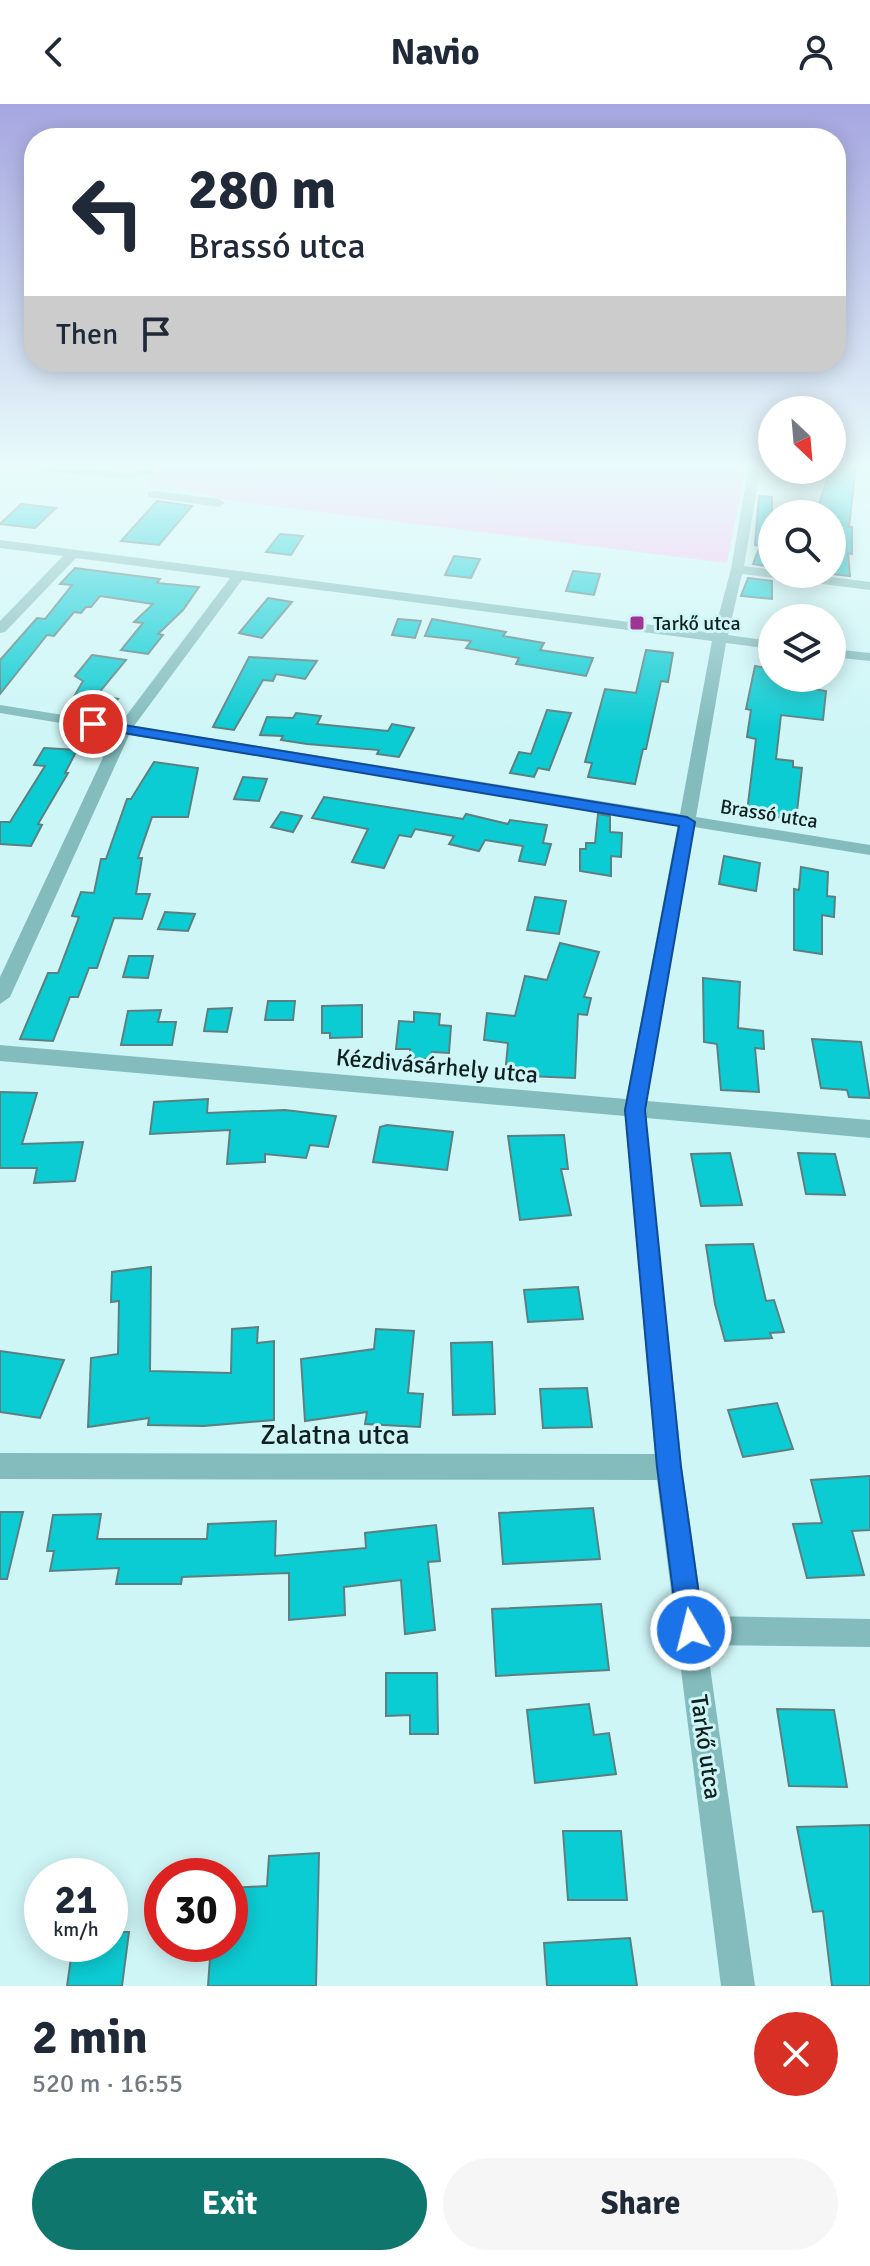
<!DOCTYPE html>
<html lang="en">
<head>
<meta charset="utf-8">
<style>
	:root { --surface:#fff; --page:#f6f6f7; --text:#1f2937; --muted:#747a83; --accent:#0f766e }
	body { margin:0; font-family:Signika,sans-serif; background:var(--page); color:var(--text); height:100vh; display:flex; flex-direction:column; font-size:30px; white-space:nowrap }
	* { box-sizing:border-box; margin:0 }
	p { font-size:26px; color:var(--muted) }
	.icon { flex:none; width:44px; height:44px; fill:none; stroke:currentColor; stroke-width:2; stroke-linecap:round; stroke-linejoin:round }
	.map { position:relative; height:1882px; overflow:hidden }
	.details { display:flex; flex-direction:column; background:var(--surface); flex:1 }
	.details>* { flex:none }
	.banner { position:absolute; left:24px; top:24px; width:822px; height:244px; border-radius:32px; box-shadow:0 4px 20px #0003; background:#fff; color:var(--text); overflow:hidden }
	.needle { width:52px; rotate:154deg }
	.controls { position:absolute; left:758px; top:292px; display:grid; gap:16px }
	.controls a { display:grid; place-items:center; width:88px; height:88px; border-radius:50%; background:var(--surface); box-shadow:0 4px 20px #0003; font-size:40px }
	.speed { position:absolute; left:24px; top:1754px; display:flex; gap:16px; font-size:40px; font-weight:700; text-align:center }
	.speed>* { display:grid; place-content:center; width:104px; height:104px; border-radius:50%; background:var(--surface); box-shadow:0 4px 20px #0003; line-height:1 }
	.speed small { font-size:20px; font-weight:400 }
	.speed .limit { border:12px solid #d22; background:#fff; color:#111 }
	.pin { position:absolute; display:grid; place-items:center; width:68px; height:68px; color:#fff; margin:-34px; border:4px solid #fff; border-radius:50%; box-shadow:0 2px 8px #0007 }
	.me { position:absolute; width:88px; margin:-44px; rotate:352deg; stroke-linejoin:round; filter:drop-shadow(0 0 6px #0008) }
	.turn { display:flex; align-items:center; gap:28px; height:168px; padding:0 32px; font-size:36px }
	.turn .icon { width:104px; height:104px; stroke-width:2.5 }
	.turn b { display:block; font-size:56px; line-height:68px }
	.then { display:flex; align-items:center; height:76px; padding:0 32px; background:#0003; gap:16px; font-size:30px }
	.round { display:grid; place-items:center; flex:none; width:84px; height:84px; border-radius:42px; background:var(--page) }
	.head { display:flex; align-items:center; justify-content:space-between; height:136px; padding:0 32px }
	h1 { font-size:48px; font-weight:700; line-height:60px }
	.cta { display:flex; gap:16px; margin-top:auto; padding:16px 32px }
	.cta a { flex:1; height:92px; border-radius:48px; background:var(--accent); color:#fff; font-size:32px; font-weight:700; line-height:92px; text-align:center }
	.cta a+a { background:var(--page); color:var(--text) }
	header { display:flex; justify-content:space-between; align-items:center; height:104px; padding:0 32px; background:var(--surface); font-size:36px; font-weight:700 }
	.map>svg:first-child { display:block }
	.green { fill:#fcc0f3 }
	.building { fill:#0cccd3; stroke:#5c8081; stroke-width:2 }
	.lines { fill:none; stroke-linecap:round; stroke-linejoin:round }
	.minor { fill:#84bcbe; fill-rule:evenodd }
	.route { fill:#1a73e8; stroke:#114b97; stroke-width:2 }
	.poi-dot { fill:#a03596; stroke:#cff6f7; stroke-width:3 }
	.labels { text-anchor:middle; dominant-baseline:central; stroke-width:6; stroke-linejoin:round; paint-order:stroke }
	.far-poi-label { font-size:20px; fill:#112020; stroke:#cff6f7; text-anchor:start }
	.far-street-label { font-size:20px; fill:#112020; stroke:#cff6f7 }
	.street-label { font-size:24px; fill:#112020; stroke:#cff6f7 }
	.near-street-label { font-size:28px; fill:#112020; stroke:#cff6f7 }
</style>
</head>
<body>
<header><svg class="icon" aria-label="back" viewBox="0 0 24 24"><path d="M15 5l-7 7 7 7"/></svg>Navio<svg class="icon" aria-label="person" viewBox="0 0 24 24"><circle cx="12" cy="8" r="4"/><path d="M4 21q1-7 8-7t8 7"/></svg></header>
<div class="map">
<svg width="870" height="1882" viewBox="0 0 870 1882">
	<rect width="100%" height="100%" fill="#cff6f7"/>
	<path class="green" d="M161 361H746L727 459 225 396 185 385 145 381Z"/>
	<g class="building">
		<path d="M832 361H856L849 423H852V450L848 449 850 472 832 470V408L817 406Z"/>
		<path d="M759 392 772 393V463L753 460 760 442 755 441Z"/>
		<path d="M157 397 192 402 159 441 121 437Z"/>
		<path d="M21 400 56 404 35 424 0 420Z"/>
		<path d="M280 430 303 432 291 451 266 448Z"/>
		<path d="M454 452 480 455 471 474 445 471Z"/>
		<path d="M75 464 160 475 157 479 199 483 183 506 158 530 163 531 148 550 121 546 143 519 134 518 153 500 100 492 91 503H86L81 509 74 508 54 532 47 531 0 590V556L37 514 45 515 72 481 60 480Z"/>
		<path d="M573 467 600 470 594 491 566 487Z"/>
		<path d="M748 474 772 477V495L741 492Z"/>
		<path d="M268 494 292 498 262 534 239 529Z"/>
		<path d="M398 515 421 517 415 534 392 531Z"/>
		<path d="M432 515 506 528 503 532 544 539 540 546 593 554 586 572 516 560 519 554 466 544 471 537 425 532Z"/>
		<path d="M646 546 673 549 668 578 661 577 646 645H643L635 680 588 673 592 659 585 658 605 585 636 589Z"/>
		<path d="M92 551 126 556 97 591 118 595 105 610 68 603 83 577 75 572Z"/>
		<path d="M249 553 317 557 305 575 276 570 273 577 263 576 234 626 213 623Z"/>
		<path d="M755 562 772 565V574H787L785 580 826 587 823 616 781 611 776 655 793 657V663L802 664 796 716 747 708 756 635 747 633 751 606 746 605Z"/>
		<path d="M547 606 571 609 549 666 538 664 534 673 510 669 519 648 531 650Z"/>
		<path d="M296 609 321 612 317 620 388 627 392 620 414 624 399 653 377 650 379 646 307 640 281 636 283 632 260 631 267 613 293 614Z"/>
		<path d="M44 644 77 646 65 669H68L38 720 42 721 31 742 0 740V718H10L45 662 34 661Z"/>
		<path d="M154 658 198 664 188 713H152L138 754H142L136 790H150L142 815 114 814 97 864H89L78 893H70L53 937 20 935 48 869H58L79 813 72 812 81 788 94 789 101 755H106L127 695H131Z"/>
		<path d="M243 673 267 675 259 697 234 695Z"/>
		<path d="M324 693 463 715 466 710 508 720 510 716 547 721 543 739 551 740 545 761 519 757 523 742 485 736 479 747 449 740 454 732 415 725 411 733 399 731 384 764 352 758 368 725 312 714Z"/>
		<path d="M281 708 302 712 293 728 271 723Z"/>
		<path d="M598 710 610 712V728L622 729 621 753 611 752V772L580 767V745H586V739H595Z"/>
		<path d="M724 752 760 759 756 787 719 780Z"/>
		<path d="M801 763 828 768 827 792 835 793 834 813 822 811V850L794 846V785L799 786Z"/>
		<path d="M535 793 566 797 559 830 527 826Z"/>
		<path d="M165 808 195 810 188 827 158 825Z"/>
		<path d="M560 839 599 848 584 893 591 894 587 911 578 910 575 974 505 971 508 939 484 936 487 909 515 912 525 872 547 876Z"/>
		<path d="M129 852H153L148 874 123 873Z"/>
		<path d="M703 874 740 878 738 924 763 927 764 945 755 944 759 988 721 986 717 940 704 938Z"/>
		<path d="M268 897H295L293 916H265Z"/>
		<path d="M362 901V933L330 934V929H322V902Z"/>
		<path d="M232 904 227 928 204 927 208 905Z"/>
		<path d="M161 906 158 918H176L172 941H121L128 907Z"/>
		<path d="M414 908 440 910 439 921 451 922 449 949 432 948 431 955 410 954V945H396L399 917 414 918Z"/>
		<path d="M812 935 861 938 870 994 849 993 847 986 821 984Z"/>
		<path d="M0 988 37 989 22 1040 83 1038 75 1077 34 1079 37 1064H0Z"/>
		<path d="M208 995 207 1009 285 1006 336 1012 328 1043 310 1041 306 1054 265 1050V1058L227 1060 230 1026 150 1030 154 998Z"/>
		<path d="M387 1021 453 1028 447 1066 373 1058 380 1023Z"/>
		<path d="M564 1031 568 1065H561L571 1111 520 1116 508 1032Z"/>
		<path d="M730 1049 742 1101 701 1102 691 1050Z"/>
		<path d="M798 1049 835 1050 845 1091 806 1090Z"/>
		<path d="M753 1140 766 1197 774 1196 784 1228 770 1229 772 1234 725 1237 715 1200 706 1141Z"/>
		<path d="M151 1163 150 1267 231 1269 232 1225 258 1223 257 1239 274 1237V1316L204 1322 148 1321 149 1314 88 1323 91 1254 118 1250 119 1197 111 1198 112 1168Z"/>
		<path d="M578 1183 583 1215 528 1218 524 1186Z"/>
		<path d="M376 1225 414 1227 408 1289 423 1290 420 1323 365 1320 367 1308 305 1317 301 1255 374 1245Z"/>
		<path d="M492 1238 495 1310 453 1311 451 1239Z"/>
		<path d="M0 1247 64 1256 40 1314 0 1308Z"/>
		<path d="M587 1284 592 1323 543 1324 540 1285Z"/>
		<path d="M777 1299 793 1345 743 1353 728 1306Z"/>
		<path d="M870 1372V1426L852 1427 864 1471 807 1474 793 1420 822 1419 811 1376Z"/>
		<path d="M593 1404 600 1455 503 1460 499 1409Z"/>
		<path d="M0 1408H23L7 1475H0Z"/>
		<path d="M101 1410 97 1435H207L208 1420 276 1417 275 1452 366 1444 365 1429 436 1421 440 1457 428 1458 435 1526 405 1530 401 1476 344 1483 345 1511 289 1516V1469L182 1473 181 1480H116L119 1464 50 1467 54 1447H47L53 1411Z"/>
		<path d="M601 1500 609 1566 496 1572 492 1505Z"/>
		<path d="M386 1569H437L438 1630H410V1611L386 1612Z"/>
		<path d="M589 1600 594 1631 609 1629 616 1670 535 1679 527 1606Z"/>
		<path d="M777 1605 834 1606 847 1683 789 1682Z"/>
		<path d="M870 1721V1882H832L823 1807 813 1808 797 1723Z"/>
		<path d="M563 1727H621L627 1796H568Z"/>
		<path d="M319 1749 316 1882H208L211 1840H230V1784L267 1782 269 1752Z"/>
		<path d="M110 1828H129L122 1882H67L73 1840H110Z"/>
		<path d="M630 1834 637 1882H547L544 1839Z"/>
	</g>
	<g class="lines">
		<g class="minor">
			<path d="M3 361H49L129 369 147 361H158L152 369 129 375 8 364Z"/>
			<path d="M749 361H761L744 462 772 466V470H806L870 478V486L742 470 728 531 772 537V545L726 539 696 713 870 741V751L694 723 647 997 870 1016V1034L646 1014 682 1363 703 1512 870 1515V1543L707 1541 755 1882H721L657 1376 0 1375V1349L655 1350 625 1012 0 957V941L626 995 678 720 129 631 10 893 0 900V873L115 628 0 609V601L120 620 230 474 76 454 5 528 0 529V517L63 452 0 444V436L714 529 731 465ZM242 476 712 537 680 710 134 622Z"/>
			<path d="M152 387 219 395 225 399 219 403 148 393V389Z"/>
			<path d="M832 545 870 549V557L832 553Z"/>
		</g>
	</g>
	<linearGradient id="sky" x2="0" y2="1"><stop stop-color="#a5a6e0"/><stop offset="0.58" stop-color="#e9fbfb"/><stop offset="1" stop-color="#e9fbfb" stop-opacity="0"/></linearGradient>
	<rect width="870" height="625" fill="url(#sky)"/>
	<path class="route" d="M93 616 687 713 695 718 645 1006 681 1363 704 1526 700 1535 691 1539 682 1535 678 1526 657 1363 625 1006 679 722 88 623 86 620Z"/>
	<rect class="poi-dot" x="629" y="511" width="16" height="16" rx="4"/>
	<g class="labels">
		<g class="far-poi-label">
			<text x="653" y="519">Tarkő utca</text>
		</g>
		<g class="far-street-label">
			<text transform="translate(769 710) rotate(9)">Brassó utca</text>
		</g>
		<g class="street-label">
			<text transform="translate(437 962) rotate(5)">Kézdivásárhely utca</text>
			<text transform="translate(706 1643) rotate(82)">Tarkő utca</text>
		</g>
		<g class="near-street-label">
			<text x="335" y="1331">Zalatna utca</text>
		</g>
	</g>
</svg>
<div class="controls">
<a><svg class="needle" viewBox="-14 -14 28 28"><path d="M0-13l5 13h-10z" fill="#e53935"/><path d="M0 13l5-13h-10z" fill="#747a83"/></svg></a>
<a><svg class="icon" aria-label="search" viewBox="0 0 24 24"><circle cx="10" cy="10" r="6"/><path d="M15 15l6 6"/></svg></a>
<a><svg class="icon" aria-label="layers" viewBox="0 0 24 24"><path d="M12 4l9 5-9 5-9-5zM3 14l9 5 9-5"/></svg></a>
</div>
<div class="speed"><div>21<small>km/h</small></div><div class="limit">30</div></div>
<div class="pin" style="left:93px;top:620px;background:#d93025"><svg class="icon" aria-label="arrive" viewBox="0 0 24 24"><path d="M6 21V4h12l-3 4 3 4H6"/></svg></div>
<svg class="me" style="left:691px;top:1526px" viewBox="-20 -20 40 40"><circle r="17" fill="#1a73e8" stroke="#fff" stroke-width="3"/><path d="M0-11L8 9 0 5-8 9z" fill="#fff"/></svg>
<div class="banner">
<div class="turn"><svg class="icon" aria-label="left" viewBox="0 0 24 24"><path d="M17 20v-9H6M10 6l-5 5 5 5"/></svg><div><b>280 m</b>Brassó utca</div></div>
<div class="then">Then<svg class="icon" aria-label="arrive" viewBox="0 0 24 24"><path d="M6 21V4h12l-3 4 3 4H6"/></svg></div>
</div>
</div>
<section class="details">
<div class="head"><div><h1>2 min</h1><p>520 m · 16:55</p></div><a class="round" style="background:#d93025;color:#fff"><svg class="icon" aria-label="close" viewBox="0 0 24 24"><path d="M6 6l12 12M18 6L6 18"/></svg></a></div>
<div class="cta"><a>Exit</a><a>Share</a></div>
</section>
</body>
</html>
